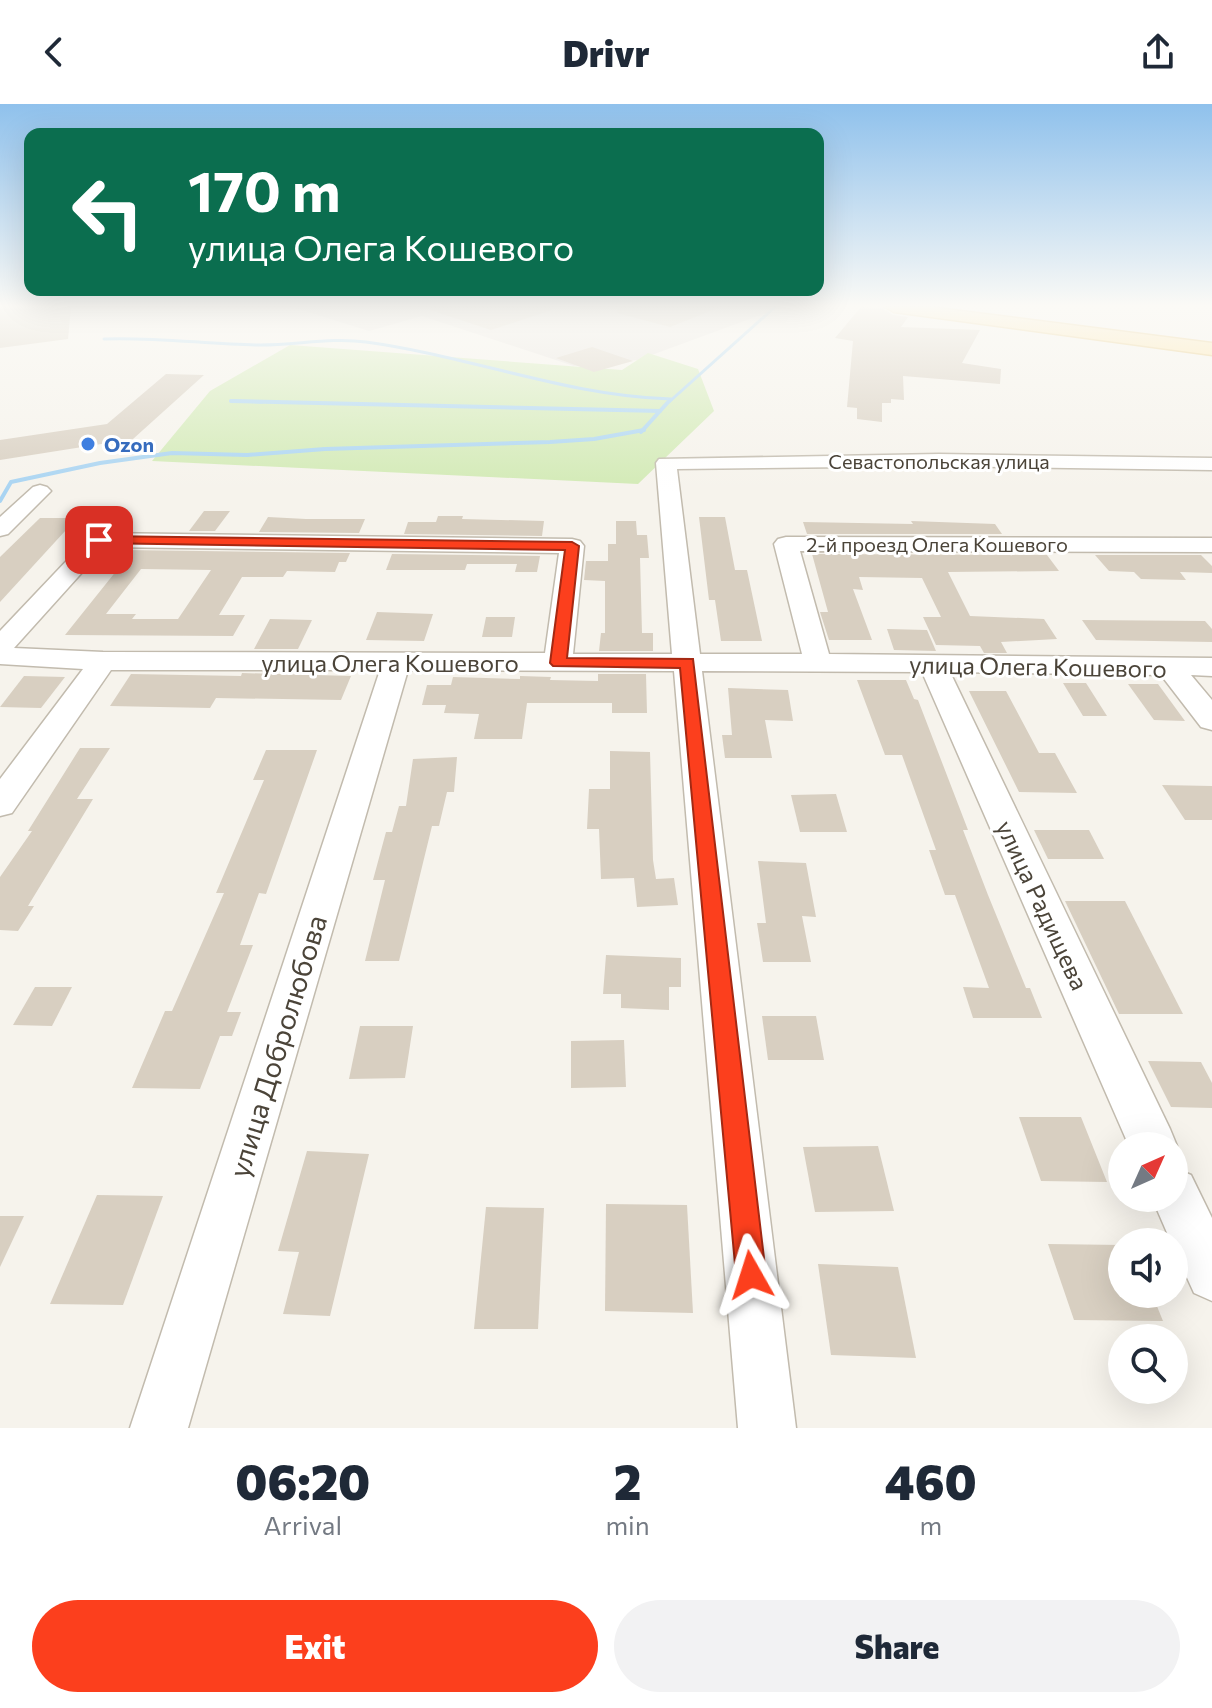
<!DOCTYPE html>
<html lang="en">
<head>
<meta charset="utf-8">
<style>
	:root { --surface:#fff; --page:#f2f2f3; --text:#1f2937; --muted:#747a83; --accent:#fc3f1d }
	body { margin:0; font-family:Commissioner,sans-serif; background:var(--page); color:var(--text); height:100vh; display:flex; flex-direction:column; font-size:30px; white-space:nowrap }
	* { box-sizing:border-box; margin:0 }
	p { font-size:26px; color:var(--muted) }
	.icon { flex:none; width:44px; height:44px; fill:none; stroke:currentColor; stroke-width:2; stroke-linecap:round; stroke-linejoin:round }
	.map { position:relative; height:1324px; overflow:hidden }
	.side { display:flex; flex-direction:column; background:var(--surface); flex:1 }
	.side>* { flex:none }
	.top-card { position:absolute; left:24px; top:24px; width:800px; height:168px; border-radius:16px; box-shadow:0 8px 32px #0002; background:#0b6e4f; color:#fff; overflow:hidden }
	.needle { width:52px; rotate:45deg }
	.controls { position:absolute; left:1108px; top:1028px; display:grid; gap:16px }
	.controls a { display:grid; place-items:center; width:80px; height:80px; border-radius:50%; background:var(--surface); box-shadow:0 8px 32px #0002; font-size:40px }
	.pin { position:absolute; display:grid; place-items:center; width:68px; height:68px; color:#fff; margin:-34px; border-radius:16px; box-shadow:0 4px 12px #0006 }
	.me { position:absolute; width:88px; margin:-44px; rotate:354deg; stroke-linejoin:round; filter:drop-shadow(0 0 6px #0008) }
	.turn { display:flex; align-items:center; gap:28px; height:168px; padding:0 32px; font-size:36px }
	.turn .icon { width:104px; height:104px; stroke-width:2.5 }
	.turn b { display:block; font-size:56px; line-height:68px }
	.eta { display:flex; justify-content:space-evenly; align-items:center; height:136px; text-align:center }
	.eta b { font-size:48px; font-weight:800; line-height:56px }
	.cta { display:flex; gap:16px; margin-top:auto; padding:16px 32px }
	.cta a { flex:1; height:92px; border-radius:48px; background:var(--accent); color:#fff; font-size:32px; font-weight:800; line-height:92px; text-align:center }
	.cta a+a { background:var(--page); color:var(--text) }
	header { display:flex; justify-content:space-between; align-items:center; height:104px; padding:0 32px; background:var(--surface); font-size:36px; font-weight:800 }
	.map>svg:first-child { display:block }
	.industrial { fill:#e6e2dd }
	.green { fill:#d2eab5 }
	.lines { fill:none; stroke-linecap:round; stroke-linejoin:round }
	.stream-far1 { stroke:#a9d4f2; stroke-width:3 }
	.stream { stroke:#a9d4f2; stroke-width:4 }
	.building { fill:#d8cfc1; fill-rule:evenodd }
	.minor-casing { stroke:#c2bbae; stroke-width:3 }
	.major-casing { stroke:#e6c16a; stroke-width:3 }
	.minor { fill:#fff; fill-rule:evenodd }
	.major { fill:#ffe39c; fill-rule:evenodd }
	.route { fill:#fc3f1d; stroke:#a42913; stroke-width:2 }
	.shop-dot { fill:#3f7fe0; stroke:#fff; stroke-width:3 }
	.labels { text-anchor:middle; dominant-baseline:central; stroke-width:6; stroke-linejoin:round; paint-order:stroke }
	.far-shop-label { font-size:20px; font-weight:bold; fill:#366cbe; stroke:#fff; text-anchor:start }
	.far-street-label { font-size:20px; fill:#4b4439; stroke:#fff }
	.street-label { font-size:24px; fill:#4b4439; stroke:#fff }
	.near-street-label { font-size:28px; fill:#4b4439; stroke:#fff }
</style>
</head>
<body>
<header><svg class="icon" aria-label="back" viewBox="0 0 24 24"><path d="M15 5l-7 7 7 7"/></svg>Drivr<svg class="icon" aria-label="share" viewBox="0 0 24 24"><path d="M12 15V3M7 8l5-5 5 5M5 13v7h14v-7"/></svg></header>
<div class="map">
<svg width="1212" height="1324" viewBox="0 0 1212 1324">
	<rect width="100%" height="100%" fill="#f6f3ec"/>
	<path class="industrial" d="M292 203H771L780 204 638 256 574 262 422 212 369 227Z"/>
	<path class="green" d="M290 241 622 266 648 249 698 265 714 307 638 380 152 357 210 287Z"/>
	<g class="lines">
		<g class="stream-far1">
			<path d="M104 235C155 233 205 240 256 241 292 242 330 233 366 238 469 252 567 292 671 295"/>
			<path d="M231 297 262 298"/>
			<path d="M669 298 775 203"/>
		</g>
		<g class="stream">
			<path d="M231 297 660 307"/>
			<path d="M641 328 670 296"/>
			<path d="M0 397 11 378 100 359 172 349 247 351 325 345 550 338 594 335 644 326"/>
		</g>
	</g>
	<g class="building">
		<path d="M0 203H71L68 235 0 244Z"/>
		<path d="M431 203H551L552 206 491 226 430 206Z"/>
		<path d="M618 203H718V204L670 223 617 209Z"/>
		<path d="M861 203 882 204 893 211 908 213 901 223 980 226 962 259 1001 265 1000 280 903 272 904 296 891 295V299H882V318L857 315V304L847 303 853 237 835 234Z"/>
		<path d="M592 243 633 257 594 268 556 254Z"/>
		<path d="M166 270 204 271 133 335 0 356V336L107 320Z"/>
		<path d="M204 407H230L215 427H189Z"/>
		<path d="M438 412H463L462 415 544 417 542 432 404 430 408 418H436Z"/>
		<path d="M268 413 306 415H365L359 429 259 428Z"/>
		<path d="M699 413H725L735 466H747L762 537H721L715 496H709Z"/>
		<path d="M40 414H77L0 498V453Z"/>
		<path d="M616 417H636L637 431H647L649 454H640L642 529H653V547H599L601 529H605V477L584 476 586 457H608V440H616Z"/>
		<path d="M911 417 995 420 1002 430H807L803 418 913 420Z"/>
		<path d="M124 446 350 449 346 458H339L335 468 287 467 283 473H242L219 511H245L233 532 65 531 117 466H108ZM141 465 211 466 178 515H132L136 510H106Z"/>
		<path d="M392 450 540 452 537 468H515L517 460H467L465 466H386Z"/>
		<path d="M812 450 1047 451 1059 467 948 468 970 512 1044 515 1057 535 1001 538 1007 549H984L980 542 936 541 923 513H941L922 474 859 473 863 486 853 485 872 536H829L820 508H828Z"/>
		<path d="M1095 451H1201L1212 462V469L1180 468 1186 476 1141 475 1134 468 1109 467Z"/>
		<path d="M377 508 433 510 424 537 366 536Z"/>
		<path d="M486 513H515L512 533H482Z"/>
		<path d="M270 515 312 516 298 545H254Z"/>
		<path d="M1082 516 1205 517 1212 525V538L1096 536Z"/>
		<path d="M887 525 927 526 936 547 894 546Z"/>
		<path d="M242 569 351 572 341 596 216 594 210 604 110 602 131 570 241 572Z"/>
		<path d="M598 570H646L647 609H612V599H527L522 635H474L479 610 444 609 446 601H422L427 581H451L453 573 520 575V572L551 573 550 576 598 577Z"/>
		<path d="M24 572 65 573 41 604 0 603Z"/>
		<path d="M857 576H906L914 595 918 596 968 726H963L988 791 1026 884H1030L1042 914H973L963 883 989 884 955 791H945L929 746H936L902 651H885Z"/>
		<path d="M1063 579H1086L1107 612H1083Z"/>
		<path d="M1128 580H1158L1185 617 1154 616Z"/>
		<path d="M728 584 788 586 793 617 765 616 772 654H725L722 631H732Z"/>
		<path d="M969 587H1006L1039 649H1055L1077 689 1019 688Z"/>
		<path d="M80 644H110L77 695H93L28 802H34L18 827 0 826V773L32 727H28Z"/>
		<path d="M266 646H317L266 790 259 789 240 841H253L227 908H241L232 932H220L200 985 132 984 165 907H172L224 789H216L264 676H253Z"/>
		<path d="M610 647 650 648 653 756 656 775 674 774 678 801 637 803 634 774 601 775 599 725H587L589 685H610Z"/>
		<path d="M457 653 454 688H447L439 722H432L399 857H365L385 776H373L386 728H392L399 702H406L413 655Z"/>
		<path d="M1162 681 1212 682V716H1185Z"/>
		<path d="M836 690 847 728H800L791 691Z"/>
		<path d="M1034 726H1089L1104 755H1048Z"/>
		<path d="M758 757 806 759 816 813 802 812 811 858H763L757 819H766Z"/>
		<path d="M1065 797H1125L1183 910H1119Z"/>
		<path d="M606 851 681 854V883H669V906L621 904V890H603Z"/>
		<path d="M35 883H72L52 922 13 921Z"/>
		<path d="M762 912H816L824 956H768Z"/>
		<path d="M360 922H413L405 974 349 975Z"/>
		<path d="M624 936 626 983 571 984V937Z"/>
		<path d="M1148 957 1201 958 1212 979V1004L1171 1003Z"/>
		<path d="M1019 1013H1081L1107 1078 1041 1077Z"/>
		<path d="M878 1042 894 1107 815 1108 803 1043Z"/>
		<path d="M307 1047 369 1050 330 1212 283 1210 299 1148 278 1147Z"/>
		<path d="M97 1091 163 1092 123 1201 50 1200Z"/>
		<path d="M606 1100 687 1101 693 1209 605 1207Z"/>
		<path d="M486 1103 544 1104 538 1225H474Z"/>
		<path d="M0 1112H24L0 1163Z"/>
		<path d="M1048 1140 1122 1141V1190H1152L1163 1217 1074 1216Z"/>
		<path d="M818 1160 898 1163 916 1254 831 1251Z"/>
	</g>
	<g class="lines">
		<defs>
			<g id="minor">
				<path d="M939 350 1212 354V366L939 362 677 365 700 550H802L774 440 778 435 786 433 1212 434V448L800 447 829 550 1212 554V572L1191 571 1212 596V626L1201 623 1161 571 950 568 1170 1025 1177 1042 1174 1048V1042H1129L922 568 702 567 796 1324H738L674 567 408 566 188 1324H130L380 566H111L12 709 0 712V675L83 565 0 560V527L91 431 99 429 572 435 580 437 584 442 573 550H672L656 359 659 355ZM105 443 559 449 545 549 103 548 14 544Z"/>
				<path d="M40 381 47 383 51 387 8 430 0 432V413L33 383Z"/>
				<path d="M1174 1064 1191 1071 1212 1114V1197L1194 1189 1174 1145V1138H1171L1152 1094H1174Z"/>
			</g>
			<path id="major" d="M885 203H930L1212 239V251L894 208Z"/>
		</defs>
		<use href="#minor" class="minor-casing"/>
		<use href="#major" class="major-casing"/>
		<use href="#minor" class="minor"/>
		<use href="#major" class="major"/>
	</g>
	<linearGradient id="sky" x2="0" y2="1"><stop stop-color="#8fc1ec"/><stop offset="0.52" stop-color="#fbfaf6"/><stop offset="1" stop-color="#fbfaf6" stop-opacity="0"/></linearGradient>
	<rect width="1212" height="388" fill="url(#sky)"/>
	<path class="route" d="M99 432 572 438 579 442 567 554 693 555 766 1171 762 1182 751 1186 741 1182 736 1171 680 564 553 562 550 559 565 446 94 439V433Z"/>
	<circle class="shop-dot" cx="88" cy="340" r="8"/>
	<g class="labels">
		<g class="far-shop-label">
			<text x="104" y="340">Ozon</text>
		</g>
		<g class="far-street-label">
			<text x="939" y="357">Севастопольская улица</text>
			<text x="937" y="440">2-й проезд Олега Кошевого</text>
		</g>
		<g class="street-label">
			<text x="390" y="558">улица Олега Кошевого</text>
			<text transform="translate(1038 562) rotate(1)">улица Олега Кошевого</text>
			<text transform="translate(1043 801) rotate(65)">улица Радищева</text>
		</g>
		<g class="near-street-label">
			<text transform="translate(277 942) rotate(-73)">улица Добролюбова</text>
		</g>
	</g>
</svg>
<div class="controls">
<a><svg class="needle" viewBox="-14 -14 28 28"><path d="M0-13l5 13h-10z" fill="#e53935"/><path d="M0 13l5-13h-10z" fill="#747a83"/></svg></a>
<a><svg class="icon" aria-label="sound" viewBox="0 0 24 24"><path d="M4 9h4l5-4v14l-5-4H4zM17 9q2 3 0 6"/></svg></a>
<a><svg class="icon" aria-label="search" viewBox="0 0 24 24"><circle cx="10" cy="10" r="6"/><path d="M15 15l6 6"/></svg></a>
</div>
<div class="pin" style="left:99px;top:436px;background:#d93025"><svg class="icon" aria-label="arrive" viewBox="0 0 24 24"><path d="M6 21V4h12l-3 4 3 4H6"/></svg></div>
<svg class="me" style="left:751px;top:1171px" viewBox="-20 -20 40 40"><path d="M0-17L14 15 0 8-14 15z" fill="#fc3f1d" stroke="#fff" stroke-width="4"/></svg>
<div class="top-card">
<div class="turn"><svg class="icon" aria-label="left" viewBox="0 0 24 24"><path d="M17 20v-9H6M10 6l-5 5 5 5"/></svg><div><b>170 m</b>улица Олега Кошевого</div></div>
</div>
</div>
<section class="side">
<div class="eta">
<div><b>06:20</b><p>Arrival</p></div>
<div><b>2</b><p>min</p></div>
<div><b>460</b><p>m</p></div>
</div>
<div class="cta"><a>Exit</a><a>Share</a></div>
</section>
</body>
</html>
